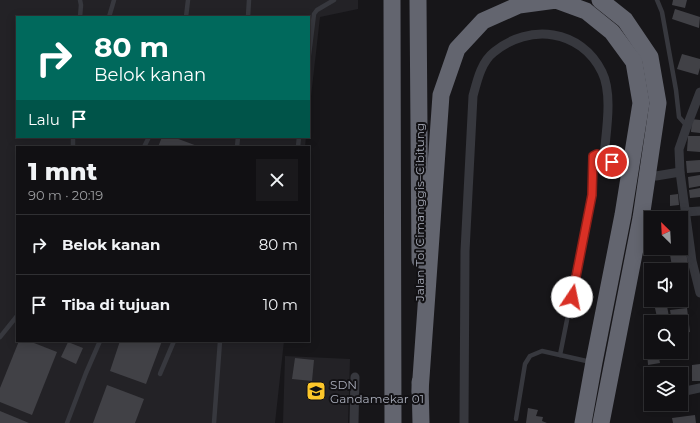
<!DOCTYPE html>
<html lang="id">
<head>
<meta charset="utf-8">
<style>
	:root { --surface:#111013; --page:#1a191c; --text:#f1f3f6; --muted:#9c9da0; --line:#303033 }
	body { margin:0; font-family:Montserrat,sans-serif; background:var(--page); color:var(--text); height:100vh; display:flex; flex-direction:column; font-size:15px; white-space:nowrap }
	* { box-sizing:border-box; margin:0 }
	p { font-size:13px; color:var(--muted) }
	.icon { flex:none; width:22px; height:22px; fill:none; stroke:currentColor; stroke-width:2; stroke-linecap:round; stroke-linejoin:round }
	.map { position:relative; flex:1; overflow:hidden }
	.sheet { position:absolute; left:16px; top:146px; width:294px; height:196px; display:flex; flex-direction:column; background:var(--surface); border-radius:0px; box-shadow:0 2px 10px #0003,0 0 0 1px var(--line) }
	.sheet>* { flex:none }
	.top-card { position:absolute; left:16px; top:16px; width:294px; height:122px; border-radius:0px; box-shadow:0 2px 10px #0003,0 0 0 1px var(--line); background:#00695c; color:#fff; overflow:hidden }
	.needle { width:26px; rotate:336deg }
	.tools { position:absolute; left:644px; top:211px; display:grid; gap:8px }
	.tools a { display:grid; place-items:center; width:44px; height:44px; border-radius:0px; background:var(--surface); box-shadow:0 2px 10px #0003,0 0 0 1px var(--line); font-size:20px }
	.pin { position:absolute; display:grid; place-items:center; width:34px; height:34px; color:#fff; margin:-17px; border:2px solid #fff; border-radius:50%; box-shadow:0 1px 4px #0007 }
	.me { position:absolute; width:44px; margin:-22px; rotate:11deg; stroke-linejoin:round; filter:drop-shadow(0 0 3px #0008) }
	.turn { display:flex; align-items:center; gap:14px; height:84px; padding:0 12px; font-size:18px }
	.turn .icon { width:52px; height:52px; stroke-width:2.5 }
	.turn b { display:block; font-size:28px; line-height:34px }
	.then { display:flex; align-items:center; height:38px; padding:0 12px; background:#0003; gap:8px; font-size:15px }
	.round { display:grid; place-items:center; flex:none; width:42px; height:42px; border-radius:0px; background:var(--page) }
	.head { display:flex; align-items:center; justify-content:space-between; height:68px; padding:0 12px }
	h1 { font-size:24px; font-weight:800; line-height:30px }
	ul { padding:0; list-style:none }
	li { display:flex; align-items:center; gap:12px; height:60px; padding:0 12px; border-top:1px solid var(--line) }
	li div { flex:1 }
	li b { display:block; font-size:15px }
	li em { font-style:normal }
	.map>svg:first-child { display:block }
	.built { fill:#232226 }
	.building { fill:#414146 }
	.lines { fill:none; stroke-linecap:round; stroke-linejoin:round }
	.lane { stroke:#37383e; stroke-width:4.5 }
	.street { stroke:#37383e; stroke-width:9 }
	.highway { stroke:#63656f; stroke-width:17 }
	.route-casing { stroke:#8d1f18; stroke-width:10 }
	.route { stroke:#d93025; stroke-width:7 }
	.labels { text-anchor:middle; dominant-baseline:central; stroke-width:4; stroke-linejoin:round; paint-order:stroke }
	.street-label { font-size:12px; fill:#a8acb9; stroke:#121114 }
	.poi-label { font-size:12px; fill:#a8acb9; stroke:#121114; text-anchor:start }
</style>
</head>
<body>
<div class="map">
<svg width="700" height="423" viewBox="0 0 700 423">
	<rect width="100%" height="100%" fill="#171619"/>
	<g class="built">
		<path d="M0 0H358V9L320 17 309 114V17H17V137H306L305 147H17V341H284L275 423H0Z"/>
		<path d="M285 356 350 359 348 423H283Z"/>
	</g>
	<g class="building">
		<path d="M673 0H687L685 8 672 5Z"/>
		<path d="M675 9 700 17 699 28 672 19Z"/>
		<path d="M682 54 700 59V68L698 75 677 69Z"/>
		<path d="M692 119 700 120V133L691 132Z"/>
		<path d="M688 136H700V152L687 151Z"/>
		<path d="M162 137H173L200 147H158Z"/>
		<path d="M700 160V172L687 173 686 161Z"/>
		<path d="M700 175V186L689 188 688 177Z"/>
		<path d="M700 188V197L690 198 689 190Z"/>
		<path d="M678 194 679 205 670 206V195Z"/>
		<path d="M686 252 688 263 672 266 670 255Z"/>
		<path d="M667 306 670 322H658L655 308Z"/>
		<path d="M687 308 690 332 681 334V322H672L670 310Z"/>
		<path d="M645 331H651V347H646Z"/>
		<path d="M19 341H29L57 352 32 415 0 402V388Z"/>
		<path d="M120 341H162L146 384 110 371Z"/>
		<path d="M68 342 83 348 76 364 61 357Z"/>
		<path d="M651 351 658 352 660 363 648 365 647 352Z"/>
		<path d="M664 352H677L678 358 664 359Z"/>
		<path d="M295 358 314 360 312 381 292 379Z"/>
		<path d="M700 364V381H692V365Z"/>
		<path d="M107 385 144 399 135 423H93Z"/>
		<path d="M528 408 538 410 536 416 543 417 542 421 547 423H526Z"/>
		<path d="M0 411 29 423H0Z"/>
		<path d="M695 415 696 423H673L672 418Z"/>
	</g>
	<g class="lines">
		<g class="lane">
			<path d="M80 0 81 5 80 17"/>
			<path d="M657 0 662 12 676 90 679 117 687 126"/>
			<path d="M109 17 114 0"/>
			<path d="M186 17 188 0"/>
			<path d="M248 17 249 0"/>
			<path d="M309 55 314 14 317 10 334 0"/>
			<path d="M73 147V137"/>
			<path d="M144 147 149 137"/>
			<path d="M237 147 238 137"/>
			<path d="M298 147 299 137"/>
			<path d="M0 337 17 316"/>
			<path d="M560 355 592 195 593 156 597 154 604 156"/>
			<path d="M160 374 174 341"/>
			<path d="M516 419 525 364 530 356 542 351 591 362"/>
			<path d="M67 423 86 373 100 341"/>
			<path d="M214 423 220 341"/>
		</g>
		<g class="street">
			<path d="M700 92 687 126 679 149 680 172 692 261 700 293"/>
			<path d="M656 176 680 172"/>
			<path d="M685 212 700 211"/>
			<path d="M681 392 700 388"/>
			<path d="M354 423 355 377"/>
			<path d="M464 423 465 251 473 96C477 81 481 62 494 52 529 23 581 29 602 72 613 94 606 132 604 156L620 168"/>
		</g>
		<g class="highway">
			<path d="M392 0 393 423"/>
			<path d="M418 0 420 260"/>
			<path d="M600 0 625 20 650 57 658 103 641 218 601 423"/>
			<path d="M420 382 421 423"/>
			<path d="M420 392 441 95 457 49 483 21 519 5 556 0 586 11 612 32 634 62 641 103 623 215 594 362 583 423"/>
		</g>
	</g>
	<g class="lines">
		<defs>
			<path id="route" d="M572 297 592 195 593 156 597 154 604 156 612 162"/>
		</defs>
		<use href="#route" class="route-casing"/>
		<use href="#route" class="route"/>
	</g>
	<defs>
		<symbol id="school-square" viewBox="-11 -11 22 22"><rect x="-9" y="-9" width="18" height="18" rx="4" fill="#fdc72a" stroke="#121114"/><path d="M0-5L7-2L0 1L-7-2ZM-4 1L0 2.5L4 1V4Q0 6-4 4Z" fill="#111"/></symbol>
	</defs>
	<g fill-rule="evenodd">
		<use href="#school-square" x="305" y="380" width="22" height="22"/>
	</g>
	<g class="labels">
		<g class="street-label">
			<text transform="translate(419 212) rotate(-90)">Jalan Tol Cimanggis–Cibitung</text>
		</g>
		<g class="poi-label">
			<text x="330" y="384">SDN<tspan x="330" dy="14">Gandamekar 01</tspan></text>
		</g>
	</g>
</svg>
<div class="tools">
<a><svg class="needle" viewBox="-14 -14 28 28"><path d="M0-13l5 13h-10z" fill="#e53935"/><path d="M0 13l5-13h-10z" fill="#9c9da0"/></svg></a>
<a><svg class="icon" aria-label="sound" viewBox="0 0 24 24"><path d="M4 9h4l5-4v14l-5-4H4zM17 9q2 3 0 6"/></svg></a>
<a><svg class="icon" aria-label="search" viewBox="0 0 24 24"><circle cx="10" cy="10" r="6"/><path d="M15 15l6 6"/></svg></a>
<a><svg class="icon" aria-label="layers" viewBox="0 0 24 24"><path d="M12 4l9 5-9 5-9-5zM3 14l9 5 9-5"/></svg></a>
</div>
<div class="pin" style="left:612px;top:162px;background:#d93025"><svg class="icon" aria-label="arrive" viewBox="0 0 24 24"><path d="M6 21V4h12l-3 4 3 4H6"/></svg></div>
<svg class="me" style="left:572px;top:297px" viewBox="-20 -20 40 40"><circle r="19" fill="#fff"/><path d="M0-13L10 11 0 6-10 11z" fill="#d93025"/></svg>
<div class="top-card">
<div class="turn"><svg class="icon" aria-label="right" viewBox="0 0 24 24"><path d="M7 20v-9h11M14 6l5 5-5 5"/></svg><div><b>80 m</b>Belok kanan</div></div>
<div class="then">Lalu<svg class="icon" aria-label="arrive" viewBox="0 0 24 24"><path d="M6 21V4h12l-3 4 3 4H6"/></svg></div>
</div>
<section class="sheet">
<div class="head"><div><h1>1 mnt</h1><p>90 m · 20:19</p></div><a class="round"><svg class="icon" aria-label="close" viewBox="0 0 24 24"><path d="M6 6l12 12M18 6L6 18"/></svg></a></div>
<ul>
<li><svg class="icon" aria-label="right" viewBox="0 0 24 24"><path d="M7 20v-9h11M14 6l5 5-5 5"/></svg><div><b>Belok kanan</b></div><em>80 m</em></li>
<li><svg class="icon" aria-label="arrive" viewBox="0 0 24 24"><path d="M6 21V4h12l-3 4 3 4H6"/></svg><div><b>Tiba di tujuan</b></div><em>10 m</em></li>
</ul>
</section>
</div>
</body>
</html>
